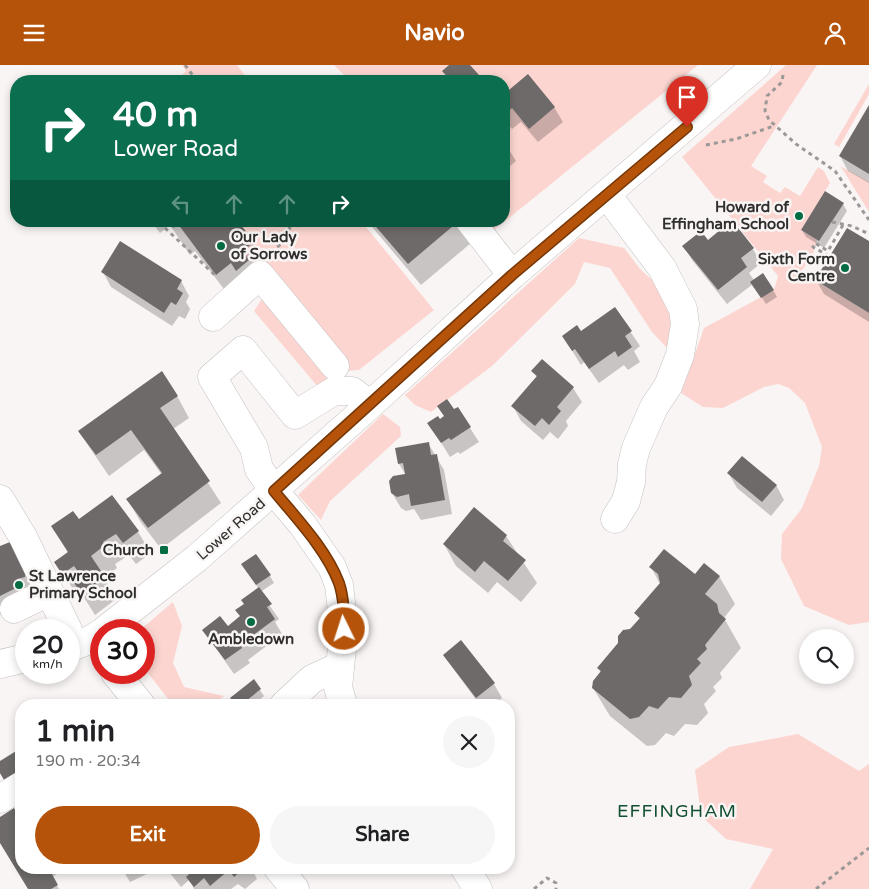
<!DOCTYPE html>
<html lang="en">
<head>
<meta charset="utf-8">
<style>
	:root { --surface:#fff; --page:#f6f6f6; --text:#202124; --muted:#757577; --accent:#b45309 }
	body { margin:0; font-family:"Varela Round",sans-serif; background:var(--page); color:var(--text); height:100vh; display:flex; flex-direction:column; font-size:19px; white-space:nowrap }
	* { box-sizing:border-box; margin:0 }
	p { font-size:16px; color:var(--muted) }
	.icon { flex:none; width:28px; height:28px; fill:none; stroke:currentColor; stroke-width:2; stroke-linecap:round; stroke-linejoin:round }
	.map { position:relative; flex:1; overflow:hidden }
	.details { position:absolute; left:15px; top:634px; width:500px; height:175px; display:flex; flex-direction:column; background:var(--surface); border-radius:20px; box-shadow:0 2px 8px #0003 }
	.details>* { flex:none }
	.top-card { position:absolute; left:10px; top:10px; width:500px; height:152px; border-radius:20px; box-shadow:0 2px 8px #0003; background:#0b6e4f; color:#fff; overflow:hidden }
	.controls { position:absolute; left:799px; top:564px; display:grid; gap:10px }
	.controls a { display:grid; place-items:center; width:55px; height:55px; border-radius:50%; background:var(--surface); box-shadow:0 2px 8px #0003; font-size:25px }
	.speed { position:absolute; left:15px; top:554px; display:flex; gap:10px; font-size:25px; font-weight:700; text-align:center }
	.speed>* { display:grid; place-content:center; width:65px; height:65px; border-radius:50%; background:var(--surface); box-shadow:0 2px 8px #0003; line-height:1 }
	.speed small { font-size:12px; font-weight:400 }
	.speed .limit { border:8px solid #d22; background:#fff; color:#111 }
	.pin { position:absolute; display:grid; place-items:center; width:42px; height:42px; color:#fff; margin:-51px -21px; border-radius:50% 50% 50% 0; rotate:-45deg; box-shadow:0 0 5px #0007 }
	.pin .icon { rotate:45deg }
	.me { position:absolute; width:55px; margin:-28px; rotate:356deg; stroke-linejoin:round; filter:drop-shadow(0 0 4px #0008) }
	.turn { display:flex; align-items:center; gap:18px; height:105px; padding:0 20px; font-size:22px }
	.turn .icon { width:65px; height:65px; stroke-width:2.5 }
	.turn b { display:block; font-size:35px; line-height:42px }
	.lanes { display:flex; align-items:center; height:48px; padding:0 20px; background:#0003; justify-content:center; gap:25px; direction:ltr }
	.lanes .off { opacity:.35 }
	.round { display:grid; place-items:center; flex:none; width:52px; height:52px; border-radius:26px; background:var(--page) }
	.head { display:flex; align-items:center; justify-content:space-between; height:85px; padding:0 20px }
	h1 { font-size:30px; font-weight:800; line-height:38px }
	.action { display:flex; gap:10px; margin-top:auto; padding:10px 20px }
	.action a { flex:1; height:58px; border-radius:30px; background:var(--accent); color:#fff; font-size:20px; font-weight:800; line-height:58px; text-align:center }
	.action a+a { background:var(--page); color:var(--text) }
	header { display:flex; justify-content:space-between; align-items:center; height:65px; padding:0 20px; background:var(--accent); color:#fff; font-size:22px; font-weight:800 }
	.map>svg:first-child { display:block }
	.green { fill:#fcd5d0 }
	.shadow { fill:#0003 }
	.building { fill:#6e6a6a }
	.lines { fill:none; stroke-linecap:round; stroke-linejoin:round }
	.minor-casing { stroke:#c5c1c1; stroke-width:29 }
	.path { stroke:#9b9998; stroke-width:3; stroke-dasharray:4 4; stroke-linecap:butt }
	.minor { stroke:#fff; stroke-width:28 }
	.route-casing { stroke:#753606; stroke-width:12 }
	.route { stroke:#b45309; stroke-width:9 }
	.poi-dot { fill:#036c42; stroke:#f9f5f4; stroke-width:2 }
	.labels { text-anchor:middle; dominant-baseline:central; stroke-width:5; stroke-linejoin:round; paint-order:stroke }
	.poi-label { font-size:15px; font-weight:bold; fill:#302f2e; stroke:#f9f5f4; text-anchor:end }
	.street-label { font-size:15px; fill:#302f2e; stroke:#f9f5f4 }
	.quarter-label { font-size:18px; letter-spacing:1px; fill:#104f31; stroke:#f9f5f4 }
</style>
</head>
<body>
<header><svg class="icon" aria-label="menu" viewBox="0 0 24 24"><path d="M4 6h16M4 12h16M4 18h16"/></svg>Navio<svg class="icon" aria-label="person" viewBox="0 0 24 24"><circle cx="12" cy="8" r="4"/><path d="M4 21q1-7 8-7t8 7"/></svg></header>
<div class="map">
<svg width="869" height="824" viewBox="0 0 869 824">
	<rect width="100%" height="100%" fill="#f9f5f4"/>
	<g class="green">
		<path d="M182 0H237L249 16H182L179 13 186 6Z"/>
		<path d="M334 0H698L493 166 484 156H504V16H350Z"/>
		<path d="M786 0H817L751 101 767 111 763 117 780 128 785 122 800 131 818 102 824 106 830 118 801 165 817 175 813 189 801 207 869 248V557L849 560 804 541 781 494 782 469 802 443 819 401 822 382 805 338 789 323 778 319 764 322 723 343 703 342 681 328 704 263 774 225 778 211 682 92Z"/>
		<path d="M869 19V29L839 82 834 79Z"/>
		<path d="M840 101 869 117V147L843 105Z"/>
		<path d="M238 156H361L434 245 359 305 346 306 318 322 254 246 271 220 264 202 258 196 249 195 242 186Z"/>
		<path d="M579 173 624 183 640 204 660 222 669 245 673 265 668 284 652 267 610 203 584 197 575 219 492 301 431 347 415 340 405 330Z"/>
		<path d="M383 349 400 362 401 371 330 436 321 455 298 430Z"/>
		<path d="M173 537 182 561 173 598 184 622 224 631 213 640H173L144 603V565H140Z"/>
		<path d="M798 669 859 706 869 699V824H750L773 784 726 774 701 751 695 705 729 682Z"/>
	</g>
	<g class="shadow">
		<path d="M451 0H469L481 16H451L444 6Z"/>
		<path d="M504 29 554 42 563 57 538 77 521 57 512 64 504 55Z"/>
		<path d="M869 42V118L848 106 840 91Z"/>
		<path d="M504 60 508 68 504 71Z"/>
		<path d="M504 77 516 96 504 106Z"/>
		<path d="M843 139 847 146 824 183 806 172 802 165Z"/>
		<path d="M151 156H236L253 178 268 205 233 236 195 186 190 190 170 160 160 168Z"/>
		<path d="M367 156H458L471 178 421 220Z"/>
		<path d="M869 178V257L824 229 816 215Z"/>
		<path d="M684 181 753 184 761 198 749 208 754 215 773 225 777 232 766 239 753 219 727 239 692 195Z"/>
		<path d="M103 207 181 216 189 231 186 237 190 244 185 254 179 251 172 261 111 222Z"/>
		<path d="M615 244 640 281 634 286 640 297 628 305 624 300 599 318 584 297 581 300 563 271 581 268Z"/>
		<path d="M533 306 573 323 582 337 566 356 568 361 558 374 550 367 543 375 521 356 513 341 537 313Z"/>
		<path d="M177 331 189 353 173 364 221 438 161 484 140 456 128 435 162 410 144 385 109 411 79 367Z"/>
		<path d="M458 344 479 377 460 389 458 387 450 392 429 358 440 356Z"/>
		<path d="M428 378 444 405 452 449 421 455 414 444 406 446 401 443 392 428 406 410 399 399Z"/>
		<path d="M729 409 776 420 784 435 771 451 737 423Z"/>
		<path d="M112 431 138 467 151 488 136 499 129 490 115 499 117 503 104 513 116 534 95 550 80 526 76 529 56 497 68 488 53 461 78 456Z"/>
		<path d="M506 471 537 518 521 537 497 517 488 528 456 501 444 479Z"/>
		<path d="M10 478 38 530 0 550V483Z"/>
		<path d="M242 500 270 511 274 518 260 527 279 554 275 557 282 569 248 595 250 598 234 609 203 565 227 562 241 552 245 539 259 524Z"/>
		<path d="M651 502 695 511H719L735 539 724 553 741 583 720 608 722 613 713 622 716 626 704 639 708 648 697 660 685 659 674 671 666 668 655 680 647 681 610 651 593 623 601 608 598 603 640 555 636 549 660 519Z"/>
		<path d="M461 577 494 619 502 633 494 640H480L444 591Z"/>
		<path d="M260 625 264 631 253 640H236Z"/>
		<path d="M21 685V724L13 729 0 706V697Z"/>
		<path d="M13 745 21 758V802H68L52 812 59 824H29L0 776V753Z"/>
		<path d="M121 802H162L130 817Z"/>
		<path d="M165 802H251L257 814 245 824 238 819 231 824H194L189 815 181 822Z"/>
	</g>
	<g class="building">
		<path d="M449 0H470L479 10 472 16H451L442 6Z"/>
		<path d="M528 9 555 42 529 64 512 43 504 50V29Z"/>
		<path d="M869 40V109L839 91Z"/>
		<path d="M825 126 844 138 819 176 801 165Z"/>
		<path d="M732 155 754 183 741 193 747 202 718 225 682 181 701 166 708 175Z"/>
		<path d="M168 156H238L254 177 242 186 249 195 236 206 231 198 216 210 178 159 173 163Z"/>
		<path d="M371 156H459L408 199Z"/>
		<path d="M847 163 869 176V248L815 215Z"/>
		<path d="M120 176 182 215 177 224 183 228 176 240 171 237 164 248 101 207Z"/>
		<path d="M763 208 774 225 761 233 750 217Z"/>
		<path d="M615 242 632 266 625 271 632 282 618 292 615 286 589 304 575 284 572 286 562 271 577 260 581 266Z"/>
		<path d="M542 294 574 322 557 342 561 346 549 360 542 353 535 361 511 341 537 311 531 306Z"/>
		<path d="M162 306 178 331 160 343 210 416 148 463 126 434 162 408 131 365 96 390 78 366Z"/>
		<path d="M447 334 454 344 458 342 471 362 451 375 449 373 441 378 427 358 438 351 440 354 444 351 437 341Z"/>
		<path d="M429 377 431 390 437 389 445 435 411 441 409 429 397 432 391 428 389 416 393 411 405 409 403 398 398 399 395 383Z"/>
		<path d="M742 391 777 420 762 437 727 408Z"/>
		<path d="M112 430 139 466 123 478 116 469 103 477 105 480 91 491 105 512 82 529 69 511 77 505 74 501 62 509 54 497 68 487 51 461 73 446 79 454Z"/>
		<path d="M474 442 507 470 503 476 526 495 508 516 484 496 475 507 443 479Z"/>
		<path d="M10 477 26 508 25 512 17 514 20 521 0 531V481Z"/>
		<path d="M664 484 695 509 704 498 720 511 705 529 717 539 719 548 726 554 705 580 707 584 697 594 701 598 689 611 692 620 681 633 669 632 658 644 649 641 639 652 630 654 592 623 593 616 601 606 597 603 618 578V571L623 565 630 564 640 553 634 548 660 518 658 509 649 502Z"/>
		<path d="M256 489 271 510 256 520 241 499Z"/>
		<path d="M259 522 272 539 267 542 275 554 240 580 242 583 225 595 202 565 220 551 228 561 240 551 235 545 244 539 241 535Z"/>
		<path d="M461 575 495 618 476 633 443 590Z"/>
		<path d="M254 614 261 624 241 640H236L230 633Z"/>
		<path d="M21 683V705L4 715 0 708V696Z"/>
		<path d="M14 743 21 756V802H48L58 820 51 824H28L0 778V752Z"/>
		<path d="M197 802H245L234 812 229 805 210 821 204 813 194 822 186 812Z"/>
	</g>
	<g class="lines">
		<defs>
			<g id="minor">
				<path d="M607 130 662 203 683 244 685 259 680 290 668 321 654 342 636 383 632 399 631 417 626 436 615 454"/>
				<path d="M470 156 512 210"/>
				<path d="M213 252 260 210 335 301"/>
				<path d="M0 434 23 472 68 565"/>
				<path d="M14 544 49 527"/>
				<path d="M105 565 197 493 370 340 512 210 757 0"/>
				<path d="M69 583 92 574 101 568"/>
				<path d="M0 599 26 593"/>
				<path d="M115 608 141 640"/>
				<path d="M284 640 312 614 340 601"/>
				<path d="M343 640 338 622 344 564 339 520 332 502 302 459 274 426 259 404 254 383 212 312 243 285 295 350 334 326H352L370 340"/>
				<path d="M0 734 21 721"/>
				<path d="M277 802 295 824"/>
				<path d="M464 802 478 824"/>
			</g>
		</defs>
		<use href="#minor" class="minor-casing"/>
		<g class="path">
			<path d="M185 0 197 16"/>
			<path d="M783 10 782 17 767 31 765 46 769 55 796 79 835 106 869 155"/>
			<path d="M706 80 736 74 774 61"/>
			<path d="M832 157 852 161 869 169"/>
			<path d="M165 163 217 212"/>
			<path d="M271 187 291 171 289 160 286 156"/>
			<path d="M829 191 813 182 815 178 828 186 843 160"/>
			<path d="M534 824 547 813 556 818V824"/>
			<path d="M816 824 869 783"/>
		</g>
		<use href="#minor" class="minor"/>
	</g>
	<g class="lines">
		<defs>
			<path id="route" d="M344 564C344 549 344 533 339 518 326 484 297 454 274 426L512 210 687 62"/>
		</defs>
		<use href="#route" class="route-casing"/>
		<use href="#route" class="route"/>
	</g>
	<g class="poi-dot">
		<circle cx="799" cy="151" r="5"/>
		<circle cx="221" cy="181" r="5"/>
		<circle cx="845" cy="203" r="5"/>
		<rect x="159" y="480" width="10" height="10" rx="2.5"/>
		<circle cx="19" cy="520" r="5"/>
		<circle cx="251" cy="557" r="5"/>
	</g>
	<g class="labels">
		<g class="poi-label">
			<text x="789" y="142">Howard of<tspan x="789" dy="17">Effingham School</tspan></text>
			<text x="231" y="172" text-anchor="start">Our Lady<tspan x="231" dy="17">of Sorrows</tspan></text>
			<text x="835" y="194">Sixth Form<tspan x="835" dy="17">Centre</tspan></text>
			<text x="154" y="485">Church</text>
			<text x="29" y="511" text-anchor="start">St Lawrence<tspan x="29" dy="17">Primary School</tspan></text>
			<text x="251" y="574" text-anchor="middle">Ambledown</text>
		</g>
		<g class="street-label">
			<text transform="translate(231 464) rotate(-41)">Lower Road</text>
		</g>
		<g class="quarter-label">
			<text x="677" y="746">EFFINGHAM</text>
		</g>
	</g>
</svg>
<div class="controls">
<a><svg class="icon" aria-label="search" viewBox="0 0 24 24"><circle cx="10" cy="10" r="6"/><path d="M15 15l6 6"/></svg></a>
</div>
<div class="speed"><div>20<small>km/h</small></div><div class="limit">30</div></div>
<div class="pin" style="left:687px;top:62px;background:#d93025"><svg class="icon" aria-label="arrive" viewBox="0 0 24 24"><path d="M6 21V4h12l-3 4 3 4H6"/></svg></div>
<svg class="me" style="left:344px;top:564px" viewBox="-20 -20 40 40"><circle r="17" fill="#b45309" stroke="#fff" stroke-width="3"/><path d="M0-11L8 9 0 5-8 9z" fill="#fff"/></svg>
<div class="top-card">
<div class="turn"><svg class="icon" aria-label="right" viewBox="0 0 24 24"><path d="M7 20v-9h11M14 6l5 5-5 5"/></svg><div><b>40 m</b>Lower Road</div></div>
<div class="lanes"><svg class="icon off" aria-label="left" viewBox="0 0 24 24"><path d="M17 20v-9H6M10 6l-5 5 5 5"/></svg><svg class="icon off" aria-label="ahead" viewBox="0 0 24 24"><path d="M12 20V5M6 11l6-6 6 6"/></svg><svg class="icon off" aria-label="ahead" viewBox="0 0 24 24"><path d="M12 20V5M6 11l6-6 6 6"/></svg><svg class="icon" aria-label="right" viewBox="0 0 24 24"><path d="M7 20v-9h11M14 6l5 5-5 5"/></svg></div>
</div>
<section class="details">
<div class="head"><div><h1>1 min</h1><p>190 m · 20:34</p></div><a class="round"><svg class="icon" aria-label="close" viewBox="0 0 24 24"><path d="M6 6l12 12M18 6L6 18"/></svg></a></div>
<div class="action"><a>Exit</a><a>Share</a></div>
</section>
</div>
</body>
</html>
